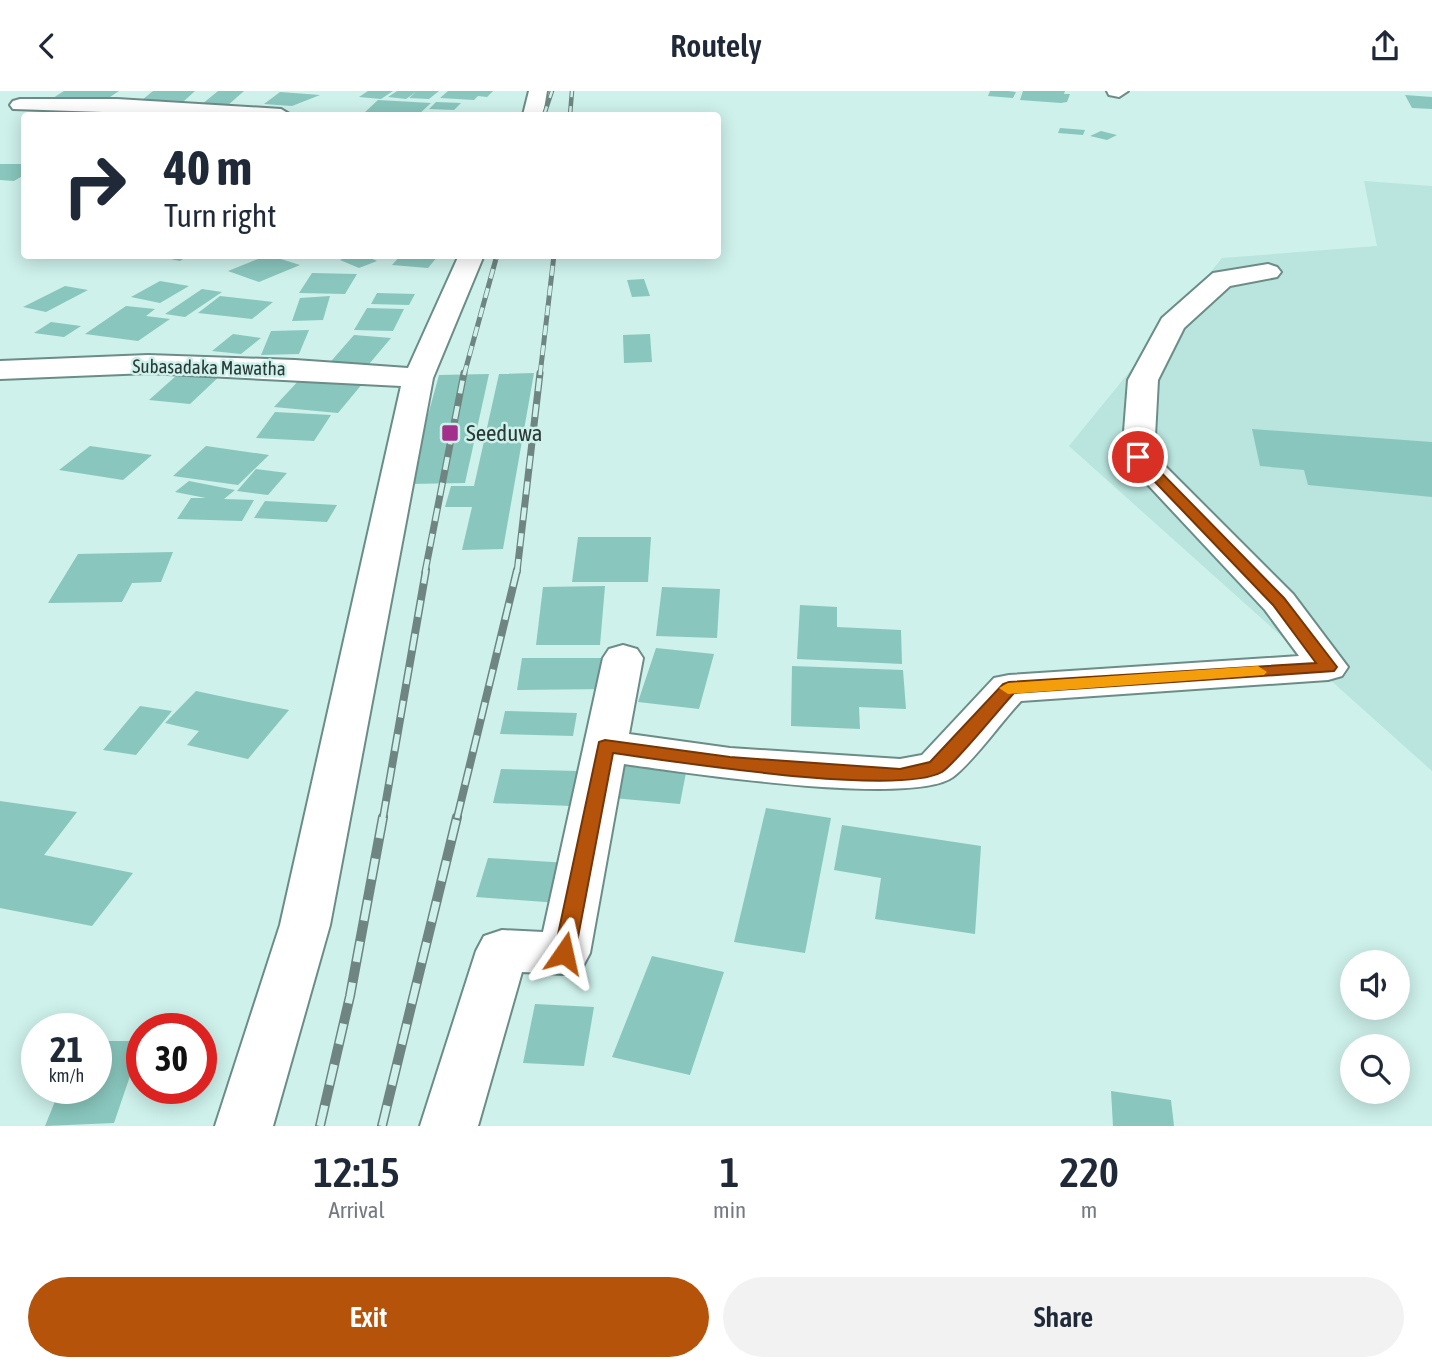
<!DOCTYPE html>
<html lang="en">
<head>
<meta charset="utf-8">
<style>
	:root { --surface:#fff; --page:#f2f2f3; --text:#1f2937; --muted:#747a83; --accent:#b45309 }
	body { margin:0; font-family:"Asap Condensed",sans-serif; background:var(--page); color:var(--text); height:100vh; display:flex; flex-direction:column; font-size:26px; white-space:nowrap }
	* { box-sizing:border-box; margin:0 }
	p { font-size:23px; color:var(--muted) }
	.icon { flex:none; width:38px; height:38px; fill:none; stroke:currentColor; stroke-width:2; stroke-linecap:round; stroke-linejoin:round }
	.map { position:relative; height:1035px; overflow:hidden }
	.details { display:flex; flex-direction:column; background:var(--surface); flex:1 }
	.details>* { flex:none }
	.guide { position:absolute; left:21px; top:21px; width:700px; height:147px; border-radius:7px; box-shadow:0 4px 18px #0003; background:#fff; color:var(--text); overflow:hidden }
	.tools { position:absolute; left:1340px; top:859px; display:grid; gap:14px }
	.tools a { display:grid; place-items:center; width:70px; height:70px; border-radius:50%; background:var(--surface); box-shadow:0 4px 18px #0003; font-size:35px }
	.speed { position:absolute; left:21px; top:922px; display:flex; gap:14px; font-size:35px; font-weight:700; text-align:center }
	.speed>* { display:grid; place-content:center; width:91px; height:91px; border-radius:50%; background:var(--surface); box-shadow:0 4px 18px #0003; line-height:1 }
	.speed small { font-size:18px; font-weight:400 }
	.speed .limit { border:10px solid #d22; background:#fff; color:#111 }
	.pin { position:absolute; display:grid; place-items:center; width:60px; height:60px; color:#fff; margin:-30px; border:4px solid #fff; border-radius:50%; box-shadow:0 2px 7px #0007 }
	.me { position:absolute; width:77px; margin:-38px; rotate:11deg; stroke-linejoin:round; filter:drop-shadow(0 0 5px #0008) }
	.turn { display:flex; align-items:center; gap:24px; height:147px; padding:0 28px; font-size:32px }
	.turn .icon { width:91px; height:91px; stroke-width:2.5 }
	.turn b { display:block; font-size:49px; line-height:60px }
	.eta { display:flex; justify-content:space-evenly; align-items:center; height:119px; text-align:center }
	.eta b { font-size:42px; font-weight:600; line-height:49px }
	.primary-button { display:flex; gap:14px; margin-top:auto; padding:14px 28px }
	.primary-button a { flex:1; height:80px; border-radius:42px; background:var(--accent); color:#fff; font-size:28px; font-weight:600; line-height:80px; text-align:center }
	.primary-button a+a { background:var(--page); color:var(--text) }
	header { display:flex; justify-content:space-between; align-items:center; height:91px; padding:0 28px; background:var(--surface); font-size:32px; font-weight:600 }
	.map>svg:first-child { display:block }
	.built { fill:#b9e5de }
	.building { fill:#89c6bd }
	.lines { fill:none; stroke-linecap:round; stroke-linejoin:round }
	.minor-casing { stroke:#6c8c87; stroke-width:4 }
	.minor { fill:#fff; fill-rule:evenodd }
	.rail-far4-casing { stroke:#6e8581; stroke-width:4.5 }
	.rail-far3-casing { stroke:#6e8581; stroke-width:5 }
	.rail-far2-casing { stroke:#6e8581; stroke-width:7 }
	.rail-far1-casing { stroke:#6e8581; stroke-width:8 }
	.rail-casing { stroke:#6e8581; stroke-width:10 }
	.rail-far4 { stroke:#cef1eb; stroke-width:2.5; stroke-dasharray:9; stroke-linecap:butt }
	.rail-far3 { stroke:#cef1eb; stroke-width:3.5; stroke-dasharray:10; stroke-linecap:butt }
	.rail-far2 { stroke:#cef1eb; stroke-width:4.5; stroke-dasharray:13; stroke-linecap:butt }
	.rail-far1 { stroke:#cef1eb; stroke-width:5; stroke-dasharray:17; stroke-linecap:butt }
	.rail { stroke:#cef1eb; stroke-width:7; stroke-dasharray:21; stroke-linecap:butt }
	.route { fill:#b45309; stroke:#753606; stroke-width:2 }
	.slow { fill:#f59e0b }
	.poi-dot { fill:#a3308b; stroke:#cef1eb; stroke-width:2.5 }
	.labels { text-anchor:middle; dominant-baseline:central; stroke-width:5; stroke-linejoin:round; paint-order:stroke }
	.far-street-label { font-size:19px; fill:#2a3836; stroke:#cef1eb }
	.poi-label { font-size:23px; fill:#2a3836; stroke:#cef1eb; text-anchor:start }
</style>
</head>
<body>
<header><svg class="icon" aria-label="back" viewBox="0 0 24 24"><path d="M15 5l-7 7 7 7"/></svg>Routely<svg class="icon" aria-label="share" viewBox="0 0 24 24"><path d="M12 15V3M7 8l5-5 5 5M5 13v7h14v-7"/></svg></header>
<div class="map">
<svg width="1432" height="1035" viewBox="0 0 1432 1035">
	<rect width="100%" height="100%" fill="#cef1eb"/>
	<path class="built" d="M1364 90 1432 95V680L1069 355 1222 167 1377 155Z"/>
	<g class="building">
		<path d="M64 0H119L107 8 53 7Z"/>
		<path d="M153 0H195L184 10 142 9Z"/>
		<path d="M218 0H244L227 15 201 14Z"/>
		<path d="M368 0H393L381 8 359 6Z"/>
		<path d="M397 0H439L429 8 409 7 416 1 406 8 388 6Z"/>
		<path d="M448 0H493L487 6 478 5 474 9 440 7Z"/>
		<path d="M990 0H1008L1016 1 1013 7 988 5Z"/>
		<path d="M1023 0H1065L1064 3H1070L1067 11 1061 12 1020 9Z"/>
		<path d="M280 1 320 4 292 15 264 13Z"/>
		<path d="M1405 4 1432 6V18L1412 17Z"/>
		<path d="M378 9 431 12 418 24 364 22Z"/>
		<path d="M436 11 461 12 454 19 429 18Z"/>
		<path d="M69 19 104 20 97 24H61Z"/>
		<path d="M1060 37 1085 39 1083 44 1058 42Z"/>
		<path d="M1101 40 1117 44 1107 49 1090 45Z"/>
		<path d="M0 73H24V84L14 90 0 89Z"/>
		<path d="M151 164H189L180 170Z"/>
		<path d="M268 164 300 174 259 191 228 180Z"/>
		<path d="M352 164H364L377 170 359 177 340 169Z"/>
		<path d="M401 164H428L438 165 428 177 392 174Z"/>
		<path d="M312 182 357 183 345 203 299 202Z"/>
		<path d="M644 188 650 205 632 206 627 189Z"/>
		<path d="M160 190 189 195 160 212 131 206Z"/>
		<path d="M65 195 88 199 46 221 23 216Z"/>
		<path d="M202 198 222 201 185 226 165 223Z"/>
		<path d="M377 202 415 203 409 214 371 213Z"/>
		<path d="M220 205 273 211 252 228 198 222Z"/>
		<path d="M330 205 323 229 292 230 300 207Z"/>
		<path d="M126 215 155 218 146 225 170 228 138 250 85 243Z"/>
		<path d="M367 217 404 218 393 240 354 239Z"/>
		<path d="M51 231 81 235 64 246 34 242Z"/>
		<path d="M309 239 299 263 261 264 271 240Z"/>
		<path d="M233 243 261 247 241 263 212 260Z"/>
		<path d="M650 243 652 271 624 272 623 244Z"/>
		<path d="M354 244 391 247 364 279 326 276Z"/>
		<path d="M186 276 225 280 190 313 149 309Z"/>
		<path d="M534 282 503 458 462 459 472 416H445L451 395H474L499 283Z"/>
		<path d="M489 283 465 392 409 393 439 284Z"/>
		<path d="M302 286 363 292 338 322 274 316Z"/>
		<path d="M275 321 331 324 314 350 256 347Z"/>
		<path d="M1252 338 1432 351V406L1308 394 1304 379 1260 375Z"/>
		<path d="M90 355 152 364 123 389 59 379Z"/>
		<path d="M206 355 269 364 238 394 173 385Z"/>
		<path d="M256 378 287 382 268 404 237 400Z"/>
		<path d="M189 390 235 399 224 408 254 409 242 430 177 428 191 407H206L175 401Z"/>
		<path d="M265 410 337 414 327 431 254 427Z"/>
		<path d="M578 446H651L648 491H572Z"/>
		<path d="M173 461 161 491 132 492 122 511 48 512 78 463Z"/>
		<path d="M605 495 600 554H536L543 496Z"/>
		<path d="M662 496 720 498 717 547 656 545Z"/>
		<path d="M800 514 837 516V536L901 539 902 573 797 568Z"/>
		<path d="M656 557 714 563 699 618 638 611Z"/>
		<path d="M522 567H609L606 598 517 599Z"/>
		<path d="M792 575 903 579 906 618 859 616 860 638 791 635Z"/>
		<path d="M196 600 229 607 289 619 248 668 187 654 199 640 165 632Z"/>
		<path d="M140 615 172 620 136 664 103 659Z"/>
		<path d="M505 620 577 622 573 645 500 643Z"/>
		<path d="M622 671 687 676 680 713 613 707Z"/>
		<path d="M501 678 578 680 571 715 493 712Z"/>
		<path d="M0 710 77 721 44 764 133 782 92 835 0 817Z"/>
		<path d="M766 717 831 727 805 862 734 851Z"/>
		<path d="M842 734 981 755 975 843 875 828 881 787 834 779Z"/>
		<path d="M488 767 569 772 559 812 476 806Z"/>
		<path d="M652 865 724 881 690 984 612 966Z"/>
		<path d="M535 913 594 916 584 975 523 972Z"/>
		<path d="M96 950H142L114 1032 45 1035 60 998H96Z"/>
		<path d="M1111 1000 1171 1009 1174 1035H1113Z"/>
	</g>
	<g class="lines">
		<defs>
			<g id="minor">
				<path d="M529 0H547L543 24H523Z"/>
				<path d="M1107 0H1128L1119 6 1109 4Z"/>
				<path d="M20 8H117L281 18 291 24H193L13 18 10 14 13 10Z"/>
				<path d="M459 164H484L433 287 330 834 273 1035H215L280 834 401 295 148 282 0 288V270L148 264 295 269 408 277Z"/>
				<path d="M1268 173 1277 176 1281 181 1277 186 1230 195 1184 237 1158 289 1154 364 1293 503 1348 576 1342 585 1328 589 1021 610C1001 631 975 669 953 686 913 716 681 681 624 673L590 862 582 877 564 883 522 881 478 1035H420L476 860 484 845 502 839 543 841 603 567 609 558 623 554 637 558 643 567 629 643 730 657 900 668 922 664 994 587 1009 584 1299 565 1265 519 1122 366 1128 289 1162 227 1213 182Z"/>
			</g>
		</defs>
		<use href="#minor" class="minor-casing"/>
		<use href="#minor" class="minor"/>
		<defs>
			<g id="rail-far4">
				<path d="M544 24 552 0"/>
				<path d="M570 24 572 0"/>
			</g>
			<g id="rail-far3">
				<path d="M464 284 497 164"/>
				<path d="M540 284 554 164"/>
			</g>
			<g id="rail-far2">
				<path d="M425 481 464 282"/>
				<path d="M517 481 540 282"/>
			</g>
			<g id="rail-far1">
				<path d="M383 727 426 479"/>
				<path d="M457 727 517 479"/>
			</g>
			<g id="rail">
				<path d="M320 1035 350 905 383 726"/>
				<path d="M382 1035 457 726"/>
			</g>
		</defs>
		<use href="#rail-far4" class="rail-far4-casing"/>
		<use href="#rail-far3" class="rail-far3-casing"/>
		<use href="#rail-far2" class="rail-far2-casing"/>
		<use href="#rail-far1" class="rail-far1-casing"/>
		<use href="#rail" class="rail-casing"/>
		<use href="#rail-far4" class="rail-far4"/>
		<use href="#rail-far3" class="rail-far3"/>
		<use href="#rail-far2" class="rail-far2"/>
		<use href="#rail-far1" class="rail-far1"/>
		<use href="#rail" class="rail"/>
	</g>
	<path class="route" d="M1134 363H1143L1284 507 1334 572 1337 576 1334 580 1014 602C999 618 956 672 942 681 897 706 672 670 613 662L575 862 572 868 564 870 557 868 554 862 599 651 605 649 730 666 900 678 930 671 1003 593 1009 591 1316 572 1273 514 1134 369Z"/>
	<path class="slow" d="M1258 575 1267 581 1264 584 1008 603 999 597 1008 592Z"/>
	<rect class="poi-dot" x="441" y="333" width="18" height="18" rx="3.5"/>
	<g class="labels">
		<g class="far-street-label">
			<text transform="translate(209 276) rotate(1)">Subasadaka Mawatha</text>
		</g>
		<g class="poi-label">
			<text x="466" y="342">Seeduwa</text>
		</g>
	</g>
</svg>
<div class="tools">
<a><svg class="icon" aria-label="sound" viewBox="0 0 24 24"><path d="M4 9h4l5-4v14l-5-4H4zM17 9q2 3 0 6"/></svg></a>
<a><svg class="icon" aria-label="search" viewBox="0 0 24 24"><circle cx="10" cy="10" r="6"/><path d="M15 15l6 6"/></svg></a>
</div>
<div class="speed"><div>21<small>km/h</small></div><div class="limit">30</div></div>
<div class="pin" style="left:1138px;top:366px;background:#d93025"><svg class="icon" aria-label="arrive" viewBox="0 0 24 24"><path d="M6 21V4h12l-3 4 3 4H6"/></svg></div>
<svg class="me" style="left:564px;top:862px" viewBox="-20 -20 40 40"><path d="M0-17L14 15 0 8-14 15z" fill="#b45309" stroke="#fff" stroke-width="4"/></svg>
<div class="guide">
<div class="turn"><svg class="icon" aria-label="right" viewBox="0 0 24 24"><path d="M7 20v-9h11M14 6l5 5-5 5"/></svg><div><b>40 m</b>Turn right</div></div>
</div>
</div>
<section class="details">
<div class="eta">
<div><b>12:15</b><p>Arrival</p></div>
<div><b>1</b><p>min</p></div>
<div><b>220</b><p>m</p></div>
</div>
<div class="primary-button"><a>Exit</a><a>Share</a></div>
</section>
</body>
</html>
